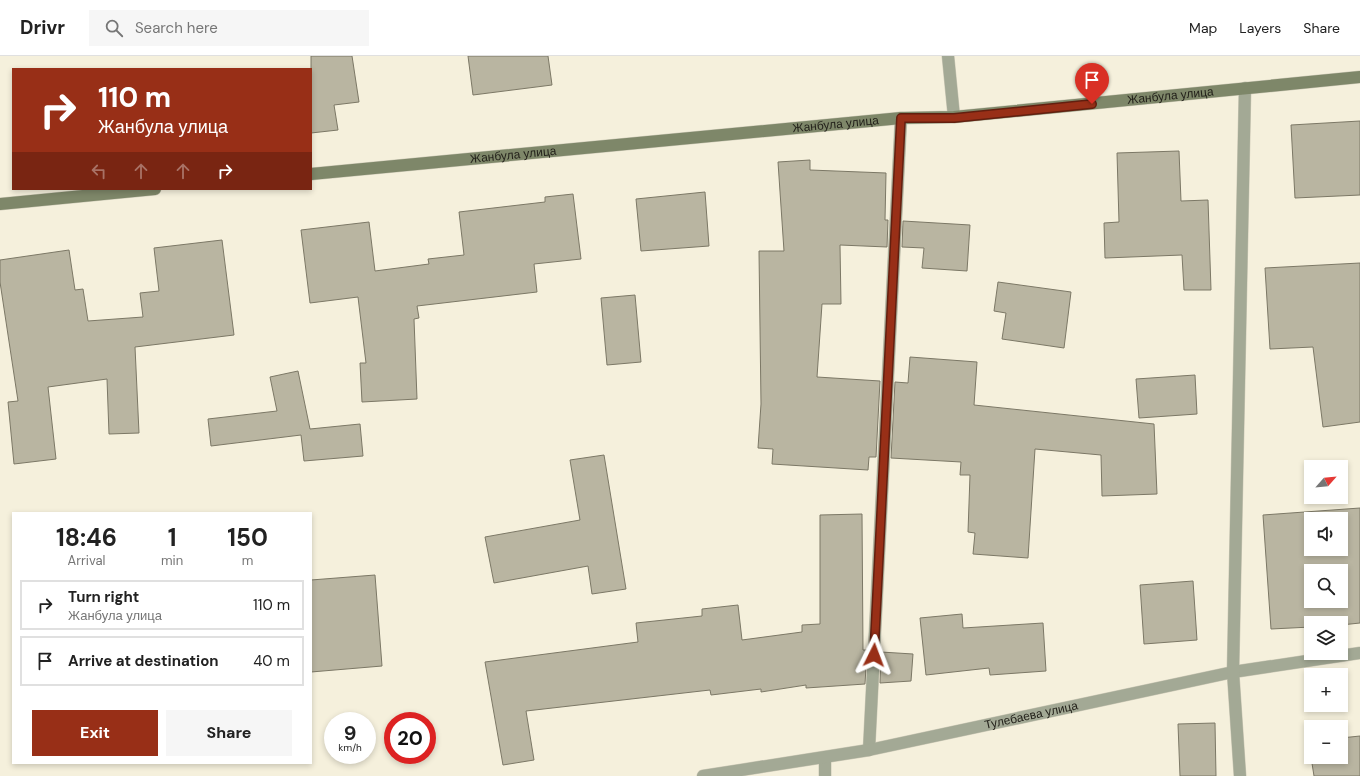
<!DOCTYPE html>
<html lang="en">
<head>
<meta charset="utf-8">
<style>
	:root { --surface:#fff; --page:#f6f6f6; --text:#222; --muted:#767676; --line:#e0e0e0; --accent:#982f17 }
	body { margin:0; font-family:"DM Sans",sans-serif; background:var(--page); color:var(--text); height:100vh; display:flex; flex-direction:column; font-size:15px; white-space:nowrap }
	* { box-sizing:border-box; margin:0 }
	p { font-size:13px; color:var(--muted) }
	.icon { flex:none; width:22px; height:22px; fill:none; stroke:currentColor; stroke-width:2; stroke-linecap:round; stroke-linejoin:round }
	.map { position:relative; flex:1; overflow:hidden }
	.details { position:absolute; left:12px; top:456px; width:300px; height:252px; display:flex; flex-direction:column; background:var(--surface); border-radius:0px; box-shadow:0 2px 6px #0003 }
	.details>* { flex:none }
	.top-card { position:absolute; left:12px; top:12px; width:300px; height:122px; border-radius:0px; box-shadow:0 2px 6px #0003; background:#982f17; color:#fff; overflow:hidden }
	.needle { width:26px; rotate:63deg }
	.controls { position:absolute; left:1304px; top:404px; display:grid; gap:8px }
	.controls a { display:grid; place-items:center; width:44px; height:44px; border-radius:0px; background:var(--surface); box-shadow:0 2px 6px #0003; font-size:20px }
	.speed { position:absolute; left:324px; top:656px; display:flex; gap:8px; font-size:20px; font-weight:700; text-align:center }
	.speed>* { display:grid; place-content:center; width:52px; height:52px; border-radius:50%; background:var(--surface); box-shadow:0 2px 6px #0003; line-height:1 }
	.speed small { font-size:10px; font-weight:400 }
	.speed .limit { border:6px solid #d22; background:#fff; color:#111 }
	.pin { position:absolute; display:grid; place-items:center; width:34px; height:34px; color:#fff; margin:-41px -17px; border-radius:50% 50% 50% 0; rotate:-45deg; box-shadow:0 0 4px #0007 }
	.pin .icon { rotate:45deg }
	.me { position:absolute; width:44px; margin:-22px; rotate:3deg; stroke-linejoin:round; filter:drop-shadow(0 0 3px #0008) }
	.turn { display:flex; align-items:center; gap:14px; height:84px; padding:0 20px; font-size:18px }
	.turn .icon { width:52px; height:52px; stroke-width:2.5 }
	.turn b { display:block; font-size:28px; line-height:34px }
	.lanes { display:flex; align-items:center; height:38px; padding:0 20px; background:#0003; justify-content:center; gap:20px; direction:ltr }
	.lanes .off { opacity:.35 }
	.eta { display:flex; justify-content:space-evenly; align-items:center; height:68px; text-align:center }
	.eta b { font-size:24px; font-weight:700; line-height:28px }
	.primary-button { display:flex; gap:8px; margin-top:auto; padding:8px 20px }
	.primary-button a { flex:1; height:46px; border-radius:0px; background:var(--accent); color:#fff; font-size:16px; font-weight:700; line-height:46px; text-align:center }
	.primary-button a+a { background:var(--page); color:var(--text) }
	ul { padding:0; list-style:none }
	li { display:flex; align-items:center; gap:12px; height:50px; margin:0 8px 6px; padding:0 12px; border:2px solid var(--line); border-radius:0px }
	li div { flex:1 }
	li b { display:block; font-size:15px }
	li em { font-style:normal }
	header { display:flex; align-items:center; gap:24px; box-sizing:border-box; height:56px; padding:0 20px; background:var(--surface); border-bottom:1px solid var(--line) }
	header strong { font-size:19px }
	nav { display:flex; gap:22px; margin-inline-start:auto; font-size:14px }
	.search { width:280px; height:36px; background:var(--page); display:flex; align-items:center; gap:10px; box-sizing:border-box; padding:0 14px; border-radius:0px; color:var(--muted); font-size:15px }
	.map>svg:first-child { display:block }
	.building { fill:#b9b5a1; stroke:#7c7866; fill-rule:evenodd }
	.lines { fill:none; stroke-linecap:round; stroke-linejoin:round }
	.lane-casing { stroke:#cfcbb9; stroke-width:13 }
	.street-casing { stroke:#cfcbb9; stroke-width:13 }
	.secondary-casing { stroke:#cfcbb9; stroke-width:13 }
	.lane { stroke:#a3a995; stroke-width:12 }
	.street { stroke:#a3a995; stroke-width:12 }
	.secondary { stroke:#7e8769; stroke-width:12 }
	.route-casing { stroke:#631f0f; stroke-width:10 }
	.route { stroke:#982f17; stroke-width:7 }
	.labels { text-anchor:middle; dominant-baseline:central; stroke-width:4; stroke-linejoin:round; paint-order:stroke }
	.street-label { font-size:12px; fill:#24221b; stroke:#f5f0dc }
</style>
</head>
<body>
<header>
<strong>Drivr</strong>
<div class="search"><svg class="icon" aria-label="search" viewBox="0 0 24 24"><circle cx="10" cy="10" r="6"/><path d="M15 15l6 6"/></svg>Search here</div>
<nav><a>Map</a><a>Layers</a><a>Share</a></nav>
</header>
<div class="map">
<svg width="1360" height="720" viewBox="0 0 1360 720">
	<rect width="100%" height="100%" fill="#f5f0dc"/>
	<g class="building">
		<path d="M311 0H352L359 46 334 49 338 74 311 77Z"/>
		<path d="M468 0H548L552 29 473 39Z"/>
		<path d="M1360 65V139L1295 142 1291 69Z"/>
		<path d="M1179 95 1181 145 1208 144 1211 234H1184L1182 199 1105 202 1104 167 1119 166 1117 97Z"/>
		<path d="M810 104V114L886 117 885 164H888L887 191 840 189 841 248H822L817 321 880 325 876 401H869L868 414 772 408 773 393 758 392 761 348 759 195H784L778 106Z"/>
		<path d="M705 136 709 190 641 195 636 143Z"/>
		<path d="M573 138 581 203 534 208 537 236 417 250 419 262 414 263 417 343 362 346 360 307H366L358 241 310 247 301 174 369 166 375 215 429 208 428 203 464 199 459 156 545 146V141Z"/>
		<path d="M903 165 970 169 967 215 922 212 924 192 902 191Z"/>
		<path d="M222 184 234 279 135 291 139 377 109 378 107 323 48 331 56 403 14 408 8 346 18 345 0 226V204L69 194 75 234 83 233 88 265 143 261 140 237 159 235 154 192Z"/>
		<path d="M1360 207V366L1323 371 1313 291 1270 293 1265 212Z"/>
		<path d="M998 226 1071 236 1064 292 1002 283 1006 257 994 255Z"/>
		<path d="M635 239 641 306 607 309 601 242Z"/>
		<path d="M910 301 977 306 974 349 1154 368 1157 438 1102 440 1101 399 1035 393 1028 502 973 498 975 477 968 476 970 419H960L961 406 891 402 895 326 908 327Z"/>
		<path d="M298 315 310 373 360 368 363 400 304 405 301 379 211 390 208 363 277 355 270 321Z"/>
		<path d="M1195 319 1197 358 1139 362 1136 323Z"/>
		<path d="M604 399 626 533 592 538 588 510 494 527 485 481 580 464 570 404Z"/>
		<path d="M1360 452V567L1341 569V567H1311V571L1271 573 1263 459ZM1311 463H1341V493H1311ZM1311 515H1341V545H1311Z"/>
		<path d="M862 458 863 594H867L865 628 806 632V629L761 636V633L711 639 710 634 526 655 534 704 503 709 485 606 638 586 636 567 702 560V553L738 549 742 584 802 576V569L820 568V459Z"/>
		<path d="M375 519 382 610 311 616V524Z"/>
		<path d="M1193 525 1197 584 1144 588 1140 529Z"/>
		<path d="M962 558 963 572 1043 567 1046 615 990 619 989 612 926 619 920 562Z"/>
		<path d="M881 596 913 598 911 625 880 627Z"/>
		<path d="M1215 667 1216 720H1180L1178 668Z"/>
		<path d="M1360 680V720H1314L1311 701H1341V682Z"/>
	</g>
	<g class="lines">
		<defs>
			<path id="lane" d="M869 694 901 62"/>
			<g id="street">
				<path d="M948 0 954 61"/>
				<path d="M825 702V720"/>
				<path id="s1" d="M703 720 869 694 1233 616 1360 597"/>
				<path d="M1240 720 1233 616 1245 32"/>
			</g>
			<g id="secondary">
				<path id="s2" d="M311 118 901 62 954 61 1360 21"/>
				<path d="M0 148 155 133"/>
			</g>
		</defs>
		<use href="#lane" class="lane-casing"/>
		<use href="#street" class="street-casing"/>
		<use href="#secondary" class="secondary-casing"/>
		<use href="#lane" class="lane"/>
		<use href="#street" class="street"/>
		<use href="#secondary" class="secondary"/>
	</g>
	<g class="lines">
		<defs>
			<path id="route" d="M874 599 901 62H954L1092 48"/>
		</defs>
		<use href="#route" class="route-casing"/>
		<use href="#route" class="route"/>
	</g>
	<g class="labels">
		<g class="street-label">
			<text stroke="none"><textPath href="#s2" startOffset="863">Жанбула улица</textPath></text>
			<text stroke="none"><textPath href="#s2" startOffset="527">Жанбула улица</textPath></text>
			<text stroke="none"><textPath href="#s2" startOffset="203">Жанбула улица</textPath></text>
			<text stroke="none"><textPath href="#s1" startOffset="334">Тулебаева улица</textPath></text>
		</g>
	</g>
</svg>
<div class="controls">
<a><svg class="needle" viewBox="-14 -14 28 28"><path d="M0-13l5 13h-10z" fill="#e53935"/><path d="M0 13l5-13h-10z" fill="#767676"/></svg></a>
<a><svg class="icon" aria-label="sound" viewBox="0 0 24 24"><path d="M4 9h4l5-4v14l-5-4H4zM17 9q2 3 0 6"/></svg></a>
<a><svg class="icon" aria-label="search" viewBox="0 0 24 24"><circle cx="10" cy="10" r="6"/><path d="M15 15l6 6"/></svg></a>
<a><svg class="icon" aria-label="layers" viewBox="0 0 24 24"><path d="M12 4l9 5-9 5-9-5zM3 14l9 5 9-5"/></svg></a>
<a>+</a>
<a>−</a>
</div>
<div class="speed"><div>9<small>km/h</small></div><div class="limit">20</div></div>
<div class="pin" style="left:1092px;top:48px;background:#d93025"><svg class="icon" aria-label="arrive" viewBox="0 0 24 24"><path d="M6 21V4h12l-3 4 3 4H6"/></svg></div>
<svg class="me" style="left:874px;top:599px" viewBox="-20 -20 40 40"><path d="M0-17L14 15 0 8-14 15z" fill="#982f17" stroke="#fff" stroke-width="4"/></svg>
<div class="top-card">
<div class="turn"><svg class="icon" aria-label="right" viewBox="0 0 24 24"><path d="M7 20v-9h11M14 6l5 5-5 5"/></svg><div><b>110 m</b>Жанбула улица</div></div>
<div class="lanes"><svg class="icon off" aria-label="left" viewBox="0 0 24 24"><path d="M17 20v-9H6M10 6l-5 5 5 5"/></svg><svg class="icon off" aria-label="ahead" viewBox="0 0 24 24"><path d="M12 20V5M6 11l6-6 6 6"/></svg><svg class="icon off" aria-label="ahead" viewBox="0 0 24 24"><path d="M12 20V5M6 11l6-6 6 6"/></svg><svg class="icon" aria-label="right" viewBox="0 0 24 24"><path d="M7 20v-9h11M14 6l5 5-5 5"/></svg></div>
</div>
<section class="details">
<div class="eta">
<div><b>18:46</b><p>Arrival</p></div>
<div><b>1</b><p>min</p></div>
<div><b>150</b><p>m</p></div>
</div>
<ul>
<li><svg class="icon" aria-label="right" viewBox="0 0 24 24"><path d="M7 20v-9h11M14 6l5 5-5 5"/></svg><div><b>Turn right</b><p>Жанбула улица</p></div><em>110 m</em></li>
<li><svg class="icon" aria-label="arrive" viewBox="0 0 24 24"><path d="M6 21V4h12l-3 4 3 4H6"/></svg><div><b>Arrive at destination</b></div><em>40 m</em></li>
</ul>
<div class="primary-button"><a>Exit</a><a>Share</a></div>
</section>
</div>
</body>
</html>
